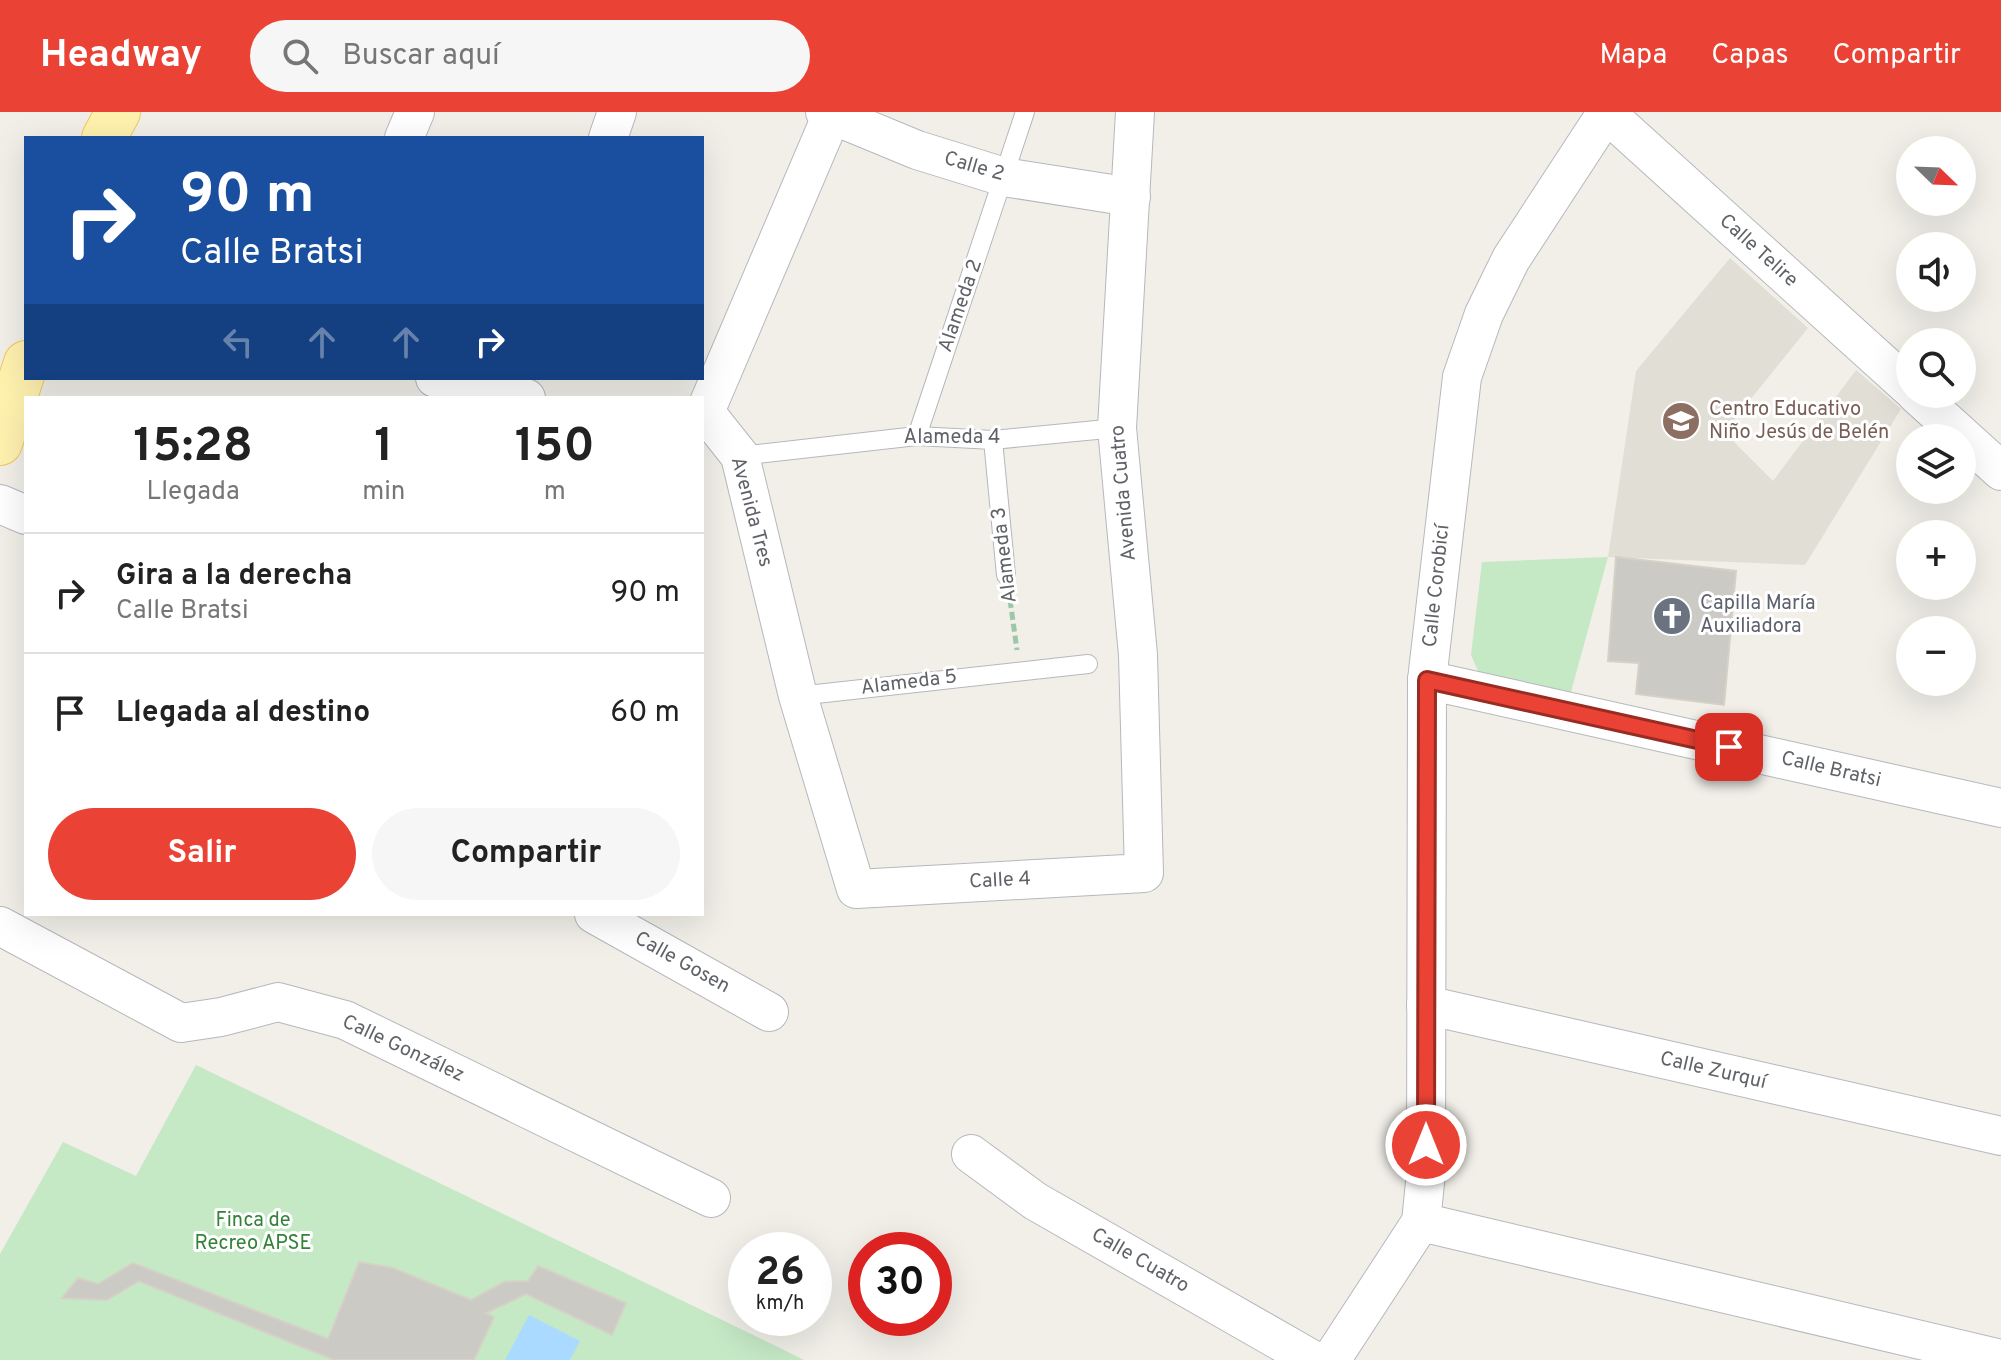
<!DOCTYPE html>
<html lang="es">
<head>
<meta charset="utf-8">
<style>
	:root { --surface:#fff; --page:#f6f6f6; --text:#222; --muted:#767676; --line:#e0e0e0; --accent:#ea4335 }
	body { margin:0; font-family:Overpass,sans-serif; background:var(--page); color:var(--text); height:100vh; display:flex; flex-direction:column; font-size:30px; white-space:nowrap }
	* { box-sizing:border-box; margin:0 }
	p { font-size:26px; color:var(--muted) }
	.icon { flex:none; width:44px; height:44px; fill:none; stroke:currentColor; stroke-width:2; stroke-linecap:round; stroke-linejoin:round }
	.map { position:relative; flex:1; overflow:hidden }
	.drawer { position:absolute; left:24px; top:284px; width:680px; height:520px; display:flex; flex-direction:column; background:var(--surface); border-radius:0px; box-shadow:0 8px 32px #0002 }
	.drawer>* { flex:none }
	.hud { position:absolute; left:24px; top:24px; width:680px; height:244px; border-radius:0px; box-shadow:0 8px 32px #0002; background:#1a4fa0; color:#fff; overflow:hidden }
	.needle { width:52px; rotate:113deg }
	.tools { position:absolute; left:1896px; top:24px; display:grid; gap:16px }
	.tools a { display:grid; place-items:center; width:80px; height:80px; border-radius:50%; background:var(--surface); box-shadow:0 8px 32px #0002; font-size:40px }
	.speed { position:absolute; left:728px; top:1120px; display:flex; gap:16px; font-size:40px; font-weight:700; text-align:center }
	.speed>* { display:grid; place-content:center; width:104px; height:104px; border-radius:50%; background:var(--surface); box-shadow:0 8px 32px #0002; line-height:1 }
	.speed small { font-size:20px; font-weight:400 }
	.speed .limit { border:12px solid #d22; background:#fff; color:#111 }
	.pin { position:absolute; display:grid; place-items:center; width:68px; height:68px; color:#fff; margin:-34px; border-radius:16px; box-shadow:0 4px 12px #0006 }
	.me { position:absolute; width:88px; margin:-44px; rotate:0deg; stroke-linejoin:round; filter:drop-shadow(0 0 6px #0008) }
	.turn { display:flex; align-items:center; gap:28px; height:168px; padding:0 24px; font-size:36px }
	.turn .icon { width:104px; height:104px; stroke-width:2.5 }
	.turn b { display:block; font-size:56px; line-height:68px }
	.lanes { display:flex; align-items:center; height:76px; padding:0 24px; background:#0003; justify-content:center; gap:40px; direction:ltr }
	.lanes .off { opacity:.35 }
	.eta { display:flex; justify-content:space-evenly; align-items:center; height:136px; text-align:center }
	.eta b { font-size:48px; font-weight:700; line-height:56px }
	.cta { display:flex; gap:16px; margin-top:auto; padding:16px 24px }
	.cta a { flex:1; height:92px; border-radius:48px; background:var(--accent); color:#fff; font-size:32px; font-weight:700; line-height:92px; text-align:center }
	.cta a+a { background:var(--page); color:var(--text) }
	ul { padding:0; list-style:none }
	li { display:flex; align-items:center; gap:24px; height:120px; padding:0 24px; border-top:2px solid var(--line) }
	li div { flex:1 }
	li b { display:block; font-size:30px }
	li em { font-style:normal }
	header { display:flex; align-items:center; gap:48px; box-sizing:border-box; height:112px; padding:0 40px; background:var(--accent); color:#fff }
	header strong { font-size:38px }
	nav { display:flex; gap:44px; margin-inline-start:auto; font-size:28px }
	.search { width:560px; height:72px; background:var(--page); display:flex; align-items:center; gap:20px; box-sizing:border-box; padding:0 28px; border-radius:44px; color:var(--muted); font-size:30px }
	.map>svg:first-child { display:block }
	.education { fill:#e1ded6 }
	.green { fill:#c5e8c5 }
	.water { fill:#aadaff }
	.building { fill:#cccac5; stroke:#d6d1c6; stroke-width:2 }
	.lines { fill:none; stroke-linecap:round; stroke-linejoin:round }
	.service-casing { stroke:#b5b8bc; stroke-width:20 }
	.minor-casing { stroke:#b5b8bc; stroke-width:40 }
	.primary-casing { stroke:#f2c960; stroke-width:46 }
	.path { stroke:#9cc7a9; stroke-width:5; stroke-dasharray:8 4; stroke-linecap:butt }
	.service { stroke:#fff; stroke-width:18 }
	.minor { stroke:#fff; stroke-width:38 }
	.primary { stroke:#fff2af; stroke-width:44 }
	.route-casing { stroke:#982c22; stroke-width:20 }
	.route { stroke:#ea4335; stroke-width:14 }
	.labels { text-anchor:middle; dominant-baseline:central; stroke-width:6; stroke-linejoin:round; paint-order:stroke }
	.street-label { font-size:20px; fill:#5f6368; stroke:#fff }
	.education-label { font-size:20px; fill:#785e54; stroke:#fff; text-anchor:start }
	.worship-label { font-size:20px; fill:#5b616d; stroke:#fff; text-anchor:start }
	.park-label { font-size:20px; fill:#348238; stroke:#fff }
</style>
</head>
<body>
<header>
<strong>Headway</strong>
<div class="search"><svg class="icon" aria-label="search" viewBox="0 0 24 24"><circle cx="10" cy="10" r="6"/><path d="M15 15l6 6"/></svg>Buscar aquí</div>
<nav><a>Mapa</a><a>Capas</a><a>Compartir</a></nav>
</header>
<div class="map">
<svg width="2001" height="1248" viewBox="0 0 2001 1248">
	<rect width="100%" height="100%" fill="#f1efe8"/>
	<path class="education" d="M1730 146 1808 216 1724 320 1773 369 1856 258 1901 297 1805 453 1608 445 1636 259Z"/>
	<g class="green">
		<path d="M1608 445 1569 587 1492 569 1478 559 1471 543 1482 450Z"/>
		<path d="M196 953 784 1238 804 1248H0V1142L63 1030 136 1064Z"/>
	</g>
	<path class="water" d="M529 1203 580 1229 570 1248H505Z"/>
	<g class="building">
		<path d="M1616 445 1736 459 1724 593 1636 582 1639 551 1608 549Z"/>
		<path d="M359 1150 393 1156 471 1188 504 1170 528 1169 538 1154 626 1191 612 1223 526 1182 486 1201 494 1205 474 1248H334L139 1169 107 1188 62 1186 78 1166 98 1172 133 1151 328 1227Z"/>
	</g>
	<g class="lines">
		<defs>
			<g id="service">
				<path d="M917 324 1025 0"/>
				<path d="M993 328 1006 463"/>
				<path d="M740 344 917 324 993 328 1117 316"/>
				<path d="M798 584 1088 552"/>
			</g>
			<g id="minor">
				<path d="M825 0 917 38 1004 65 1131 85"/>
				<path d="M1605 0 1910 276"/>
				<path d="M404 26 415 0"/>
				<path d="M608 26 617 0"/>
				<path d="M435 266 526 286"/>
				<path d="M1916 282 2001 359"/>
				<path d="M705 300 740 344 798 584 856 777 1144 761 1138 543 1117 316 1135 0"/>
				<path d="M705 300 833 0"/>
				<path d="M0 392 26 403"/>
				<path d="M1427 568 2001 696"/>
				<path d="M594 802 769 900"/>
				<path d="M0 814 181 911 221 905 278 890 345 908 711 1086"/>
				<path d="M1426 893 2001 1024"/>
				<path d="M971 1042 1035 1089 1313 1248"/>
				<path d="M1421 1110 2001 1247"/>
				<path d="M1331 1248 1421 1110 1426 1061 1427 568 1462 265 1484 202 1511 147 1607 0"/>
			</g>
			<g id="primary">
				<path d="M104 26 118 0"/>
				<path d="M0 331 26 251"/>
			</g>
		</defs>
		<use href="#service" class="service-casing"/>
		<use href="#minor" class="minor-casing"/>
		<use href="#primary" class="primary-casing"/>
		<path class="path" d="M1010 488 1017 538"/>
		<use href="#service" class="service"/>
		<use href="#minor" class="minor"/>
		<use href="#primary" class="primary"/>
	</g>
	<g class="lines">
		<defs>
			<path id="route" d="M1426 1033 1427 568 1729 635"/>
		</defs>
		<use href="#route" class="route-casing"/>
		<use href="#route" class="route"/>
	</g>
	<defs>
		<symbol id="school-disc" viewBox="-11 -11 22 22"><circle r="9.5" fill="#8d6e63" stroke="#fff"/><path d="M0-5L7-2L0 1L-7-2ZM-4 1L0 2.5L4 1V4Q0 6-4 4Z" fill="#fff"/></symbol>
		<symbol id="church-disc" viewBox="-11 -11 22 22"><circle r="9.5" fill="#6b7280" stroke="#fff"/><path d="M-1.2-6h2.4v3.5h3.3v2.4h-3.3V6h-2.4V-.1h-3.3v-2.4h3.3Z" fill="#fff"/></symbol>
	</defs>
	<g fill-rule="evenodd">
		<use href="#school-disc" x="1659" y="287" width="44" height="44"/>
		<use href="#church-disc" x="1650" y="482" width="44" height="44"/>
	</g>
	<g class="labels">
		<g class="street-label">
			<text transform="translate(974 55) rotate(16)">Calle 2</text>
			<text transform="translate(1758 139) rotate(42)">Calle Telire</text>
			<text transform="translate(961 194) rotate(-71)">Alameda 2</text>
			<text x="952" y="326">Alameda 4</text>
			<text transform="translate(1124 381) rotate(-95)">Avenida Cuatro</text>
			<text transform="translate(751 400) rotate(75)">Avenida Tres</text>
			<text transform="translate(1005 443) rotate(-97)">Alameda 3</text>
			<text transform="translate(1437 474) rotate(-84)">Calle Corobicí</text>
			<text transform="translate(909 571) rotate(-7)">Alameda 5</text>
			<text transform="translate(1831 658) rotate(13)">Calle Bratsi</text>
			<text transform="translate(1000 769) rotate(-3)">Calle 4</text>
			<text transform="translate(682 851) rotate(29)">Calle Gosen</text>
			<text transform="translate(403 937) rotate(25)">Calle González</text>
			<text transform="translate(1713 959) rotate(13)">Calle Zurquí</text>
			<text transform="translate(1140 1149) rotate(30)">Calle Cuatro</text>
		</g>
		<g class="education-label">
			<text x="1709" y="298">Centro Educativo<tspan x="1709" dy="23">Niño Jesús de Belén</tspan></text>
		</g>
		<g class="worship-label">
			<text x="1700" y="492">Capilla María<tspan x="1700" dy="23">Auxiliadora</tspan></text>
		</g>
		<g class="park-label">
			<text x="253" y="1109">Finca de<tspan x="253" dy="23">Recreo APSE</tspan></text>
		</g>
	</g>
</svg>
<div class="tools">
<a><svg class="needle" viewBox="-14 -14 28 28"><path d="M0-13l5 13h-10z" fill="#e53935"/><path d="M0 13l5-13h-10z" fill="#767676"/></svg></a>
<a><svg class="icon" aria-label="sound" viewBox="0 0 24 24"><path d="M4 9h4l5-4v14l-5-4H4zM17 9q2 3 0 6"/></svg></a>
<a><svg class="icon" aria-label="search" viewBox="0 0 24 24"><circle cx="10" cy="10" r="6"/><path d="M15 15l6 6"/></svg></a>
<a><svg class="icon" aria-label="layers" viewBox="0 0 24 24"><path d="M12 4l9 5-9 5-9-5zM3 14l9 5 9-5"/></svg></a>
<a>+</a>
<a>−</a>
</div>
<div class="speed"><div>26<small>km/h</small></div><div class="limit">30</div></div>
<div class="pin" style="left:1729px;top:635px;background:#d93025"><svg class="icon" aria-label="arrive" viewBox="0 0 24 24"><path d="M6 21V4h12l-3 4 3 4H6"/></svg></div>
<svg class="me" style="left:1426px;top:1033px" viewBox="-20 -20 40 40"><circle r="17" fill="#ea4335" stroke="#fff" stroke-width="3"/><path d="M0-11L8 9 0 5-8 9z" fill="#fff"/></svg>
<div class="hud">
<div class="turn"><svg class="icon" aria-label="right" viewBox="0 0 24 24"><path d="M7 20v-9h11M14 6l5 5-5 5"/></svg><div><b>90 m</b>Calle Bratsi</div></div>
<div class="lanes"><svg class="icon off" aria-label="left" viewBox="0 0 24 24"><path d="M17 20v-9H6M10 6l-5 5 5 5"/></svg><svg class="icon off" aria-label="ahead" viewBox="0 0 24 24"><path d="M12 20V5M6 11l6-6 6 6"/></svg><svg class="icon off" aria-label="ahead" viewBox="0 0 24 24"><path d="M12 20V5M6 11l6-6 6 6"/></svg><svg class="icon" aria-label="right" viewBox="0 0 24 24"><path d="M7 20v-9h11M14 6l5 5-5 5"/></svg></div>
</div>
<section class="drawer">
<div class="eta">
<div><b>15:28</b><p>Llegada</p></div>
<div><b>1</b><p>min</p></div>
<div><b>150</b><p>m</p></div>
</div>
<ul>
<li><svg class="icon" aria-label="right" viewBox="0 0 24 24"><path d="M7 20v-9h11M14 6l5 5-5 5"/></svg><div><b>Gira a la derecha</b><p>Calle Bratsi</p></div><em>90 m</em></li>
<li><svg class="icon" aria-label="arrive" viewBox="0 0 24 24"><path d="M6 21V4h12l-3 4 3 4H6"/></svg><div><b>Llegada al destino</b></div><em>60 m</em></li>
</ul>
<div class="cta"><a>Salir</a><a>Compartir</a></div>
</section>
</div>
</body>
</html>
